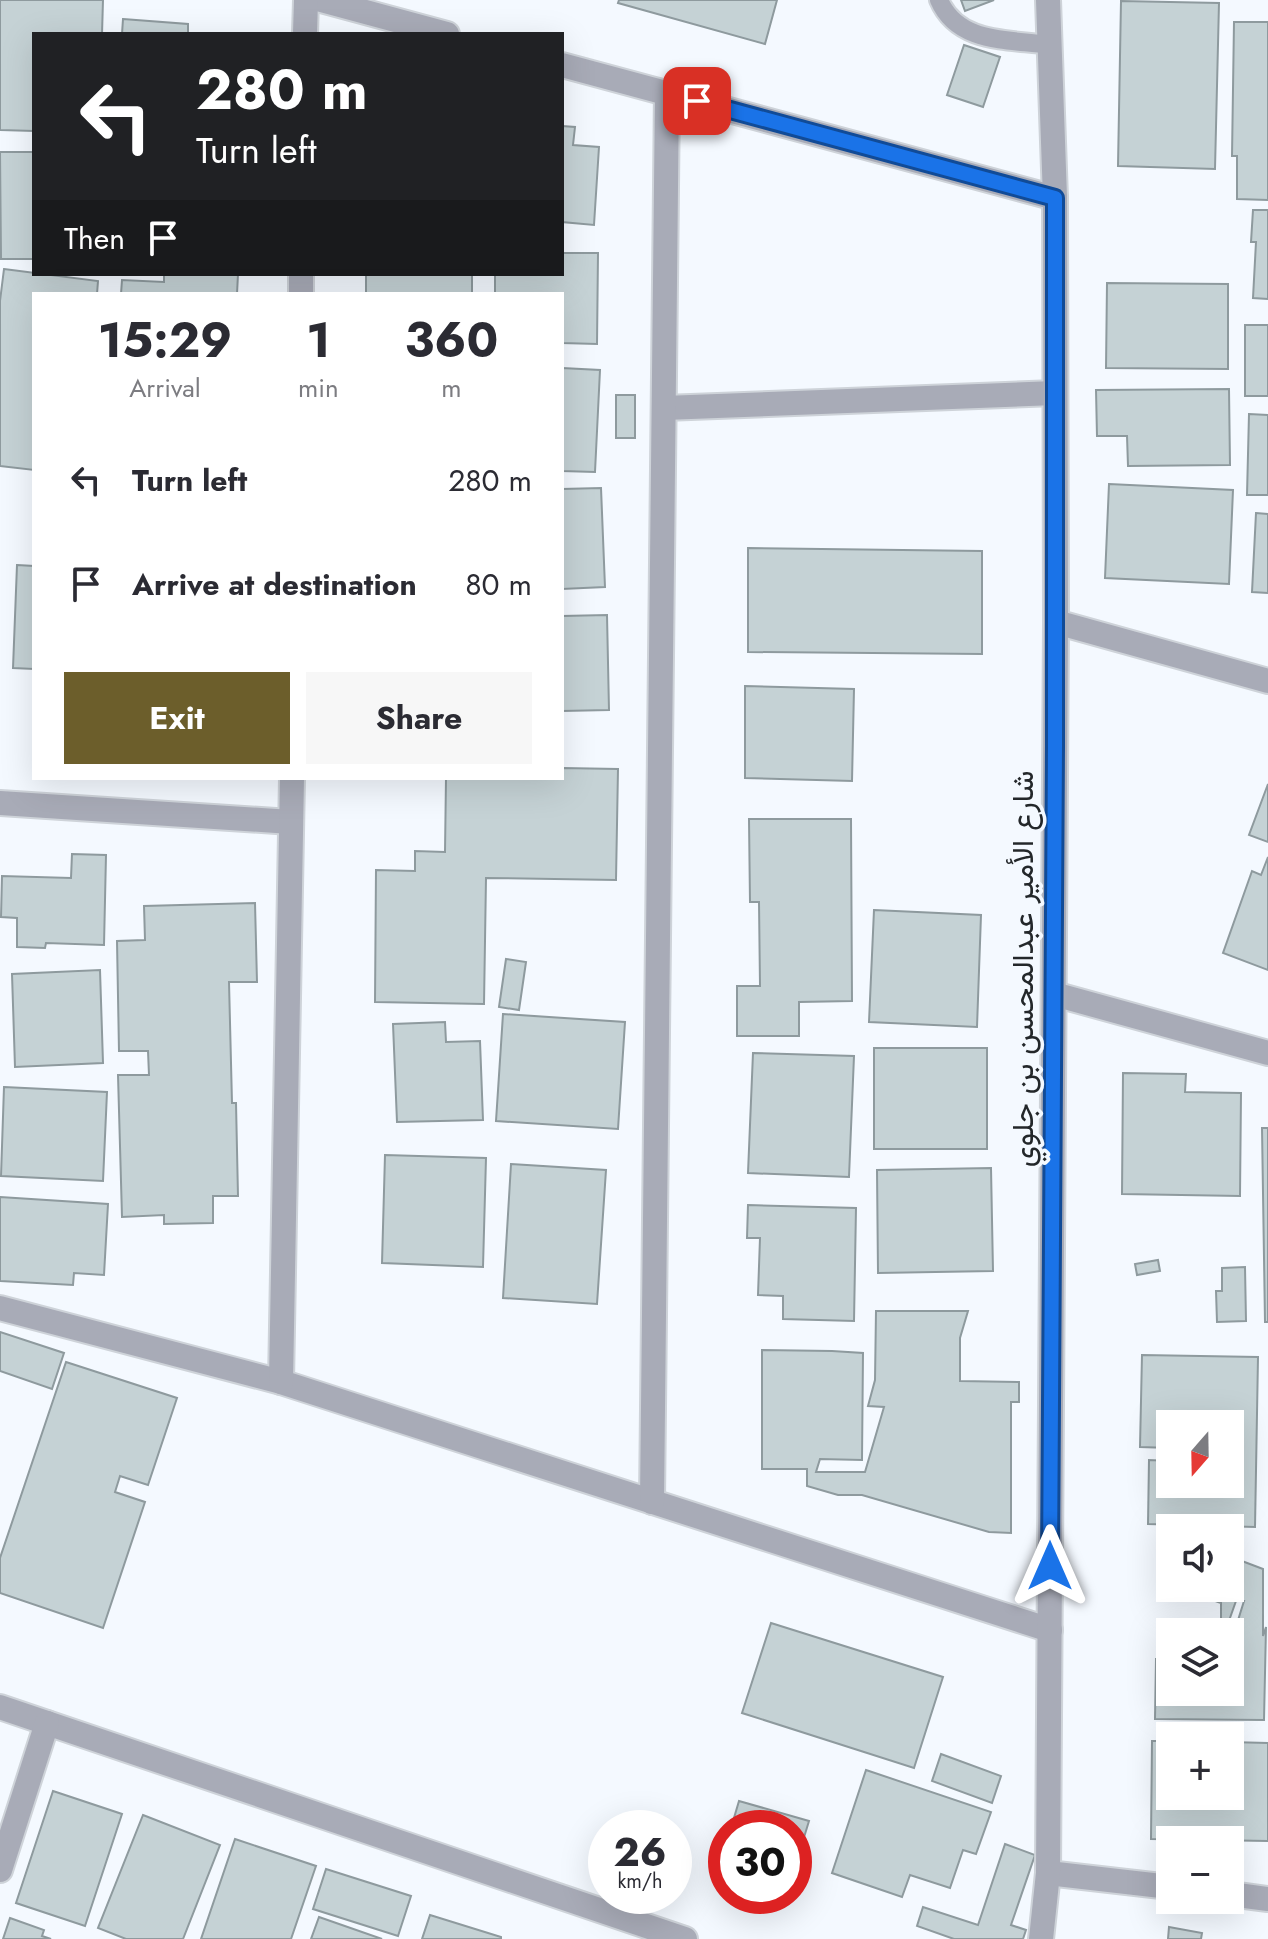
<!DOCTYPE html>
<html lang="en">
<head>
<meta charset="utf-8">
<style>
	:root { --surface:#fff; --page:#f7f7f7; --text:#2b2b33; --muted:#7c7c81; --accent:#6c5e2b }
	body { margin:0; font-family:Jost,Vazirmatn,sans-serif; background:var(--page); color:var(--text); height:100vh; display:flex; flex-direction:column; font-size:30px; white-space:nowrap }
	* { box-sizing:border-box; margin:0 }
	p { font-size:26px; color:var(--muted) }
	.icon { flex:none; width:44px; height:44px; fill:none; stroke:currentColor; stroke-width:2; stroke-linecap:round; stroke-linejoin:round }
	.map { position:relative; flex:1; overflow:hidden }
	.details { position:absolute; left:32px; top:292px; width:532px; height:488px; display:flex; flex-direction:column; background:var(--surface); border-radius:0px; box-shadow:0 8px 32px #0002 }
	.details>* { flex:none }
	.top-card { position:absolute; left:32px; top:32px; width:532px; height:244px; border-radius:0px; box-shadow:0 8px 32px #0002; background:#202124; color:#fff; overflow:hidden }
	.needle { width:52px; rotate:200deg }
	.controls { position:absolute; left:1156px; top:1410px; display:grid; gap:16px }
	.controls a { display:grid; place-items:center; width:88px; height:88px; border-radius:0px; background:var(--surface); box-shadow:0 8px 32px #0002; font-size:40px }
	.speed { position:absolute; left:588px; top:1810px; display:flex; gap:16px; font-size:40px; font-weight:700; text-align:center }
	.speed>* { display:grid; place-content:center; width:104px; height:104px; border-radius:50%; background:var(--surface); box-shadow:0 8px 32px #0002; line-height:1 }
	.speed small { font-size:20px; font-weight:400 }
	.speed .limit { border:12px solid #d22; background:#fff; color:#111 }
	.pin { position:absolute; display:grid; place-items:center; width:68px; height:68px; color:#fff; margin:-34px; border-radius:16px; box-shadow:0 4px 12px #0006 }
	.me { position:absolute; width:88px; margin:-44px; rotate:0deg; stroke-linejoin:round; filter:drop-shadow(0 0 6px #0008) }
	.turn { display:flex; align-items:center; gap:28px; height:168px; padding:0 32px; font-size:36px }
	.turn .icon { width:104px; height:104px; stroke-width:2.5 }
	.turn b { display:block; font-size:56px; line-height:68px }
	.then { display:flex; align-items:center; height:76px; padding:0 32px; background:#0003; gap:16px; font-size:30px }
	.eta { display:flex; justify-content:space-evenly; align-items:center; height:136px; text-align:center }
	.eta b { font-size:48px; font-weight:700; line-height:56px }
	.button { display:flex; gap:16px; margin-top:auto; padding:16px 32px }
	.button a { flex:1; height:92px; border-radius:0px; background:var(--accent); color:#fff; font-size:32px; font-weight:700; line-height:92px; text-align:center }
	.button a+a { background:var(--page); color:var(--text) }
	ul { padding:0; list-style:none }
	li { display:flex; align-items:center; gap:24px; height:104px; padding:0 32px }
	li div { flex:1 }
	li b { display:block; font-size:30px }
	li em { font-style:normal }
	.map>svg:first-child { display:block }
	.building { fill:#c5d2d5; stroke:#8e9a9e; stroke-width:2 }
	.lines { fill:none; stroke-linecap:round; stroke-linejoin:round }
	.lane-casing { stroke:#ced3d9; stroke-width:22 }
	.street-casing { stroke:#ced3d9; stroke-width:28 }
	.lane { stroke:#a8abb7; stroke-width:18 }
	.street { stroke:#a8abb7; stroke-width:24 }
	.route-casing { stroke:#114b97; stroke-width:20 }
	.route { stroke:#1a73e8; stroke-width:14 }
	.labels { text-anchor:middle; dominant-baseline:central; stroke-width:7; stroke-linejoin:round; paint-order:stroke }
	.street-label { font-size:30px; fill:#23272a; stroke:#f4f9ff }
</style>
</head>
<body>
<div class="map">
<svg width="1268" height="1939" viewBox="0 0 1268 1939">
	<rect width="100%" height="100%" fill="#f4f9ff"/>
	<g class="building">
		<path d="M0 0H103L102 34H34V131L0 130Z"/>
		<path d="M619 0H777L765 44 618 3Z"/>
		<path d="M961 0H994L965 11Z"/>
		<path d="M1121 1 1219 3 1215 169 1118 166Z"/>
		<path d="M123 19 188 24V34H195H122Z"/>
		<path d="M1234 22H1268V200L1237 199V156H1232Z"/>
		<path d="M964 45 1000 57 983 107 947 95Z"/>
		<path d="M562 126 575 127 573 145 599 147 594 225 562 222Z"/>
		<path d="M0 152H34V259H1Z"/>
		<path d="M1253 210H1268V299L1253 298 1256 242H1251Z"/>
		<path d="M562 253H598L597 344 562 343V294H495V274H562Z"/>
		<path d="M4 269 98 281 97 294H34V470L0 466V301Z"/>
		<path d="M164 274H238L237 294H121L122 280 164 282Z"/>
		<rect x="366" y="274" width="106" height="20"/>
		<path d="M1107 283 1228 284V369L1106 368Z"/>
		<rect x="1245" y="325" width="23" height="71"/>
		<path d="M562 368 600 370 595 472 562 471Z"/>
		<path d="M1229 389 1230 465 1128 466 1127 436H1097L1096 390Z"/>
		<rect x="616" y="395" width="19" height="43"/>
		<path d="M1249 414 1268 415V495H1247Z"/>
		<path d="M1109 484 1233 490 1229 584 1105 578Z"/>
		<path d="M601 488 605 587 562 589V489Z"/>
		<path d="M1256 513 1268 514V593L1252 592Z"/>
		<path d="M748 548 982 551V654L748 652Z"/>
		<path d="M17 565 34 566V669L13 668Z"/>
		<path d="M607 615 609 710 562 711V616Z"/>
		<path d="M745 686 854 689 852 781 745 778Z"/>
		<path d="M562 768 618 769 616 880 486 878 484 1004 375 1002 376 870 415 871V851L445 852 446 778H562Z"/>
		<path d="M1268 784V842L1249 835Z"/>
		<path d="M749 819H851L852 1001 799 1002V1036H737V986H760L759 902H750Z"/>
		<path d="M72 854 106 855 104 945 46 943 45 948 17 947V918L1 917 2 876 71 878Z"/>
		<path d="M1268 857V970L1223 953 1252 871 1261 875Z"/>
		<path d="M255 903 257 982H229L232 1103H236L238 1196H213V1223L164 1224V1215L122 1217 118 1075H149L148 1051H119L117 941 145 940 144 906Z"/>
		<path d="M874 910 981 915 977 1027 869 1022Z"/>
		<path d="M506 959 526 962 519 1010 499 1007Z"/>
		<path d="M100 970 103 1063 15 1067 12 974Z"/>
		<path d="M503 1014 625 1022 618 1129 496 1121Z"/>
		<path d="M445 1022 446 1042 480 1041 483 1120 397 1122 393 1024Z"/>
		<rect x="874" y="1048" width="113" height="101"/>
		<path d="M753 1053 854 1056 849 1177 748 1173Z"/>
		<path d="M1123 1073 1186 1074 1185 1092 1241 1093 1240 1196 1122 1194Z"/>
		<path d="M4 1087 107 1092 103 1181 1 1176Z"/>
		<path d="M1262 1128H1268V1322H1265Z"/>
		<path d="M385 1155 486 1158 483 1267 382 1263Z"/>
		<path d="M511 1164 606 1170 597 1304 503 1298Z"/>
		<path d="M991 1168 993 1271 878 1273 877 1170Z"/>
		<path d="M0 1197 108 1204 104 1275 74 1273 73 1285 0 1281Z"/>
		<path d="M748 1205 856 1208 854 1321 783 1319V1296L758 1295 760 1238H747Z"/>
		<path d="M1158 1260 1160 1271 1137 1275 1135 1264Z"/>
		<path d="M1245 1267 1246 1321 1217 1322 1216 1291H1222V1268Z"/>
		<path d="M876 1311H968L960 1338V1381L1019 1382V1402H1011V1533L989 1532 862 1495H838L807 1486V1469H762V1350L832 1351 863 1353 862 1460 820 1459 816 1472H865L884 1407 868 1406 875 1380Z"/>
		<path d="M0 1332 64 1353 52 1389 0 1371Z"/>
		<path d="M1142 1355 1258 1357 1255 1527 1148 1524 1149 1460 1170 1461V1484H1230V1424H1170V1448L1140 1447Z"/>
		<path d="M66 1362 177 1398 148 1485 120 1476 115 1492 145 1502 103 1628 0 1593V1558Z"/>
		<path d="M1234 1558 1263 1569V1636L1266 1627 1264 1720 1155 1719 1156 1659H1170V1692H1230V1646L1244 1601H1236L1225 1632H1221V1603L1190 1592H1213V1588H1230V1570Z"/>
		<path d="M771 1623 943 1677 914 1768 742 1713Z"/>
		<path d="M1152 1741H1170V1796H1230V1742L1268 1743V1841L1151 1839Z"/>
		<path d="M941 1754 1001 1776 992 1803 932 1781Z"/>
		<path d="M866 1770 991 1812 976 1854 963 1850 950 1888 910 1875 902 1897 832 1873Z"/>
		<path d="M53 1791 122 1814 85 1926 16 1903Z"/>
		<path d="M739 1801 809 1821 794 1870V1828H731Z"/>
		<path d="M143 1815 220 1845 183 1939H126L98 1928Z"/>
		<path d="M235 1839 316 1866 291 1939H201Z"/>
		<path d="M1005 1844 1035 1855 1011 1925 1026 1930 1023 1939H954L917 1926 923 1907 978 1925Z"/>
		<path d="M326 1869 411 1896 398 1936 313 1909Z"/>
		<path d="M430 1915 501 1937V1939H422Z"/>
		<path d="M319 1917 382 1939H311Z"/>
		<path d="M10 1918 44 1930 42 1936 51 1939H3Z"/>
		<path d="M1169 1927 1202 1933 1201 1939H1168Z"/>
	</g>
	<g class="lines">
		<defs>
			<path id="lane" d="M939 0C958 44 1008 39 1049 45"/>
			<g id="street">
				<path d="M321 0 447 34"/>
				<path d="M305 34 306 0"/>
				<path d="M562 65 1055 198"/>
				<path d="M301 294V274"/>
				<path d="M664 408 1055 393"/>
				<path d="M1056 622 1268 681"/>
				<path d="M0 803 291 822"/>
				<path d="M1054 994 1268 1053"/>
				<path d="M0 1308 281 1382 1050 1630"/>
				<path d="M281 1382 292 778"/>
				<path d="M652 1502 667 93"/>
				<path d="M0 1707 685 1939"/>
				<path d="M0 1870 47 1723"/>
				<path d="M1048 1873 1170 1887"/>
				<path d="M1230 1894 1268 1899"/>
				<path d="M1041 1939 1048 1873 1056 622 1055 198 1048 0"/>
			</g>
		</defs>
		<use href="#lane" class="lane-casing"/>
		<use href="#street" class="street-casing"/>
		<use href="#lane" class="lane"/>
		<use href="#street" class="street"/>
	</g>
	<g class="lines">
		<defs>
			<path id="route" d="M697 101 1055 198V746L1050 1566"/>
		</defs>
		<use href="#route" class="route-casing"/>
		<use href="#route" class="route"/>
	</g>
	<g class="labels">
		<g class="street-label">
			<text transform="translate(1022 969) rotate(-90)">شارع الأمير عبدالمحسن بن جلوي</text>
		</g>
	</g>
</svg>
<div class="controls">
<a><svg class="needle" viewBox="-14 -14 28 28"><path d="M0-13l5 13h-10z" fill="#e53935"/><path d="M0 13l5-13h-10z" fill="#7c7c81"/></svg></a>
<a><svg class="icon" aria-label="sound" viewBox="0 0 24 24"><path d="M4 9h4l5-4v14l-5-4H4zM17 9q2 3 0 6"/></svg></a>
<a><svg class="icon" aria-label="layers" viewBox="0 0 24 24"><path d="M12 4l9 5-9 5-9-5zM3 14l9 5 9-5"/></svg></a>
<a>+</a>
<a>−</a>
</div>
<div class="speed"><div>26<small>km/h</small></div><div class="limit">30</div></div>
<div class="pin" style="left:697px;top:101px;background:#d93025"><svg class="icon" aria-label="arrive" viewBox="0 0 24 24"><path d="M6 21V4h12l-3 4 3 4H6"/></svg></div>
<svg class="me" style="left:1050px;top:1566px" viewBox="-20 -20 40 40"><path d="M0-17L14 15 0 8-14 15z" fill="#1a73e8" stroke="#fff" stroke-width="4"/></svg>
<div class="top-card">
<div class="turn"><svg class="icon" aria-label="left" viewBox="0 0 24 24"><path d="M17 20v-9H6M10 6l-5 5 5 5"/></svg><div><b>280 m</b>Turn left</div></div>
<div class="then">Then<svg class="icon" aria-label="arrive" viewBox="0 0 24 24"><path d="M6 21V4h12l-3 4 3 4H6"/></svg></div>
</div>
<section class="details">
<div class="eta">
<div><b>15:29</b><p>Arrival</p></div>
<div><b>1</b><p>min</p></div>
<div><b>360</b><p>m</p></div>
</div>
<ul>
<li><svg class="icon" aria-label="left" viewBox="0 0 24 24"><path d="M17 20v-9H6M10 6l-5 5 5 5"/></svg><div><b>Turn left</b></div><em>280 m</em></li>
<li><svg class="icon" aria-label="arrive" viewBox="0 0 24 24"><path d="M6 21V4h12l-3 4 3 4H6"/></svg><div><b>Arrive at destination</b></div><em>80 m</em></li>
</ul>
<div class="button"><a>Exit</a><a>Share</a></div>
</section>
</div>
</body>
</html>
